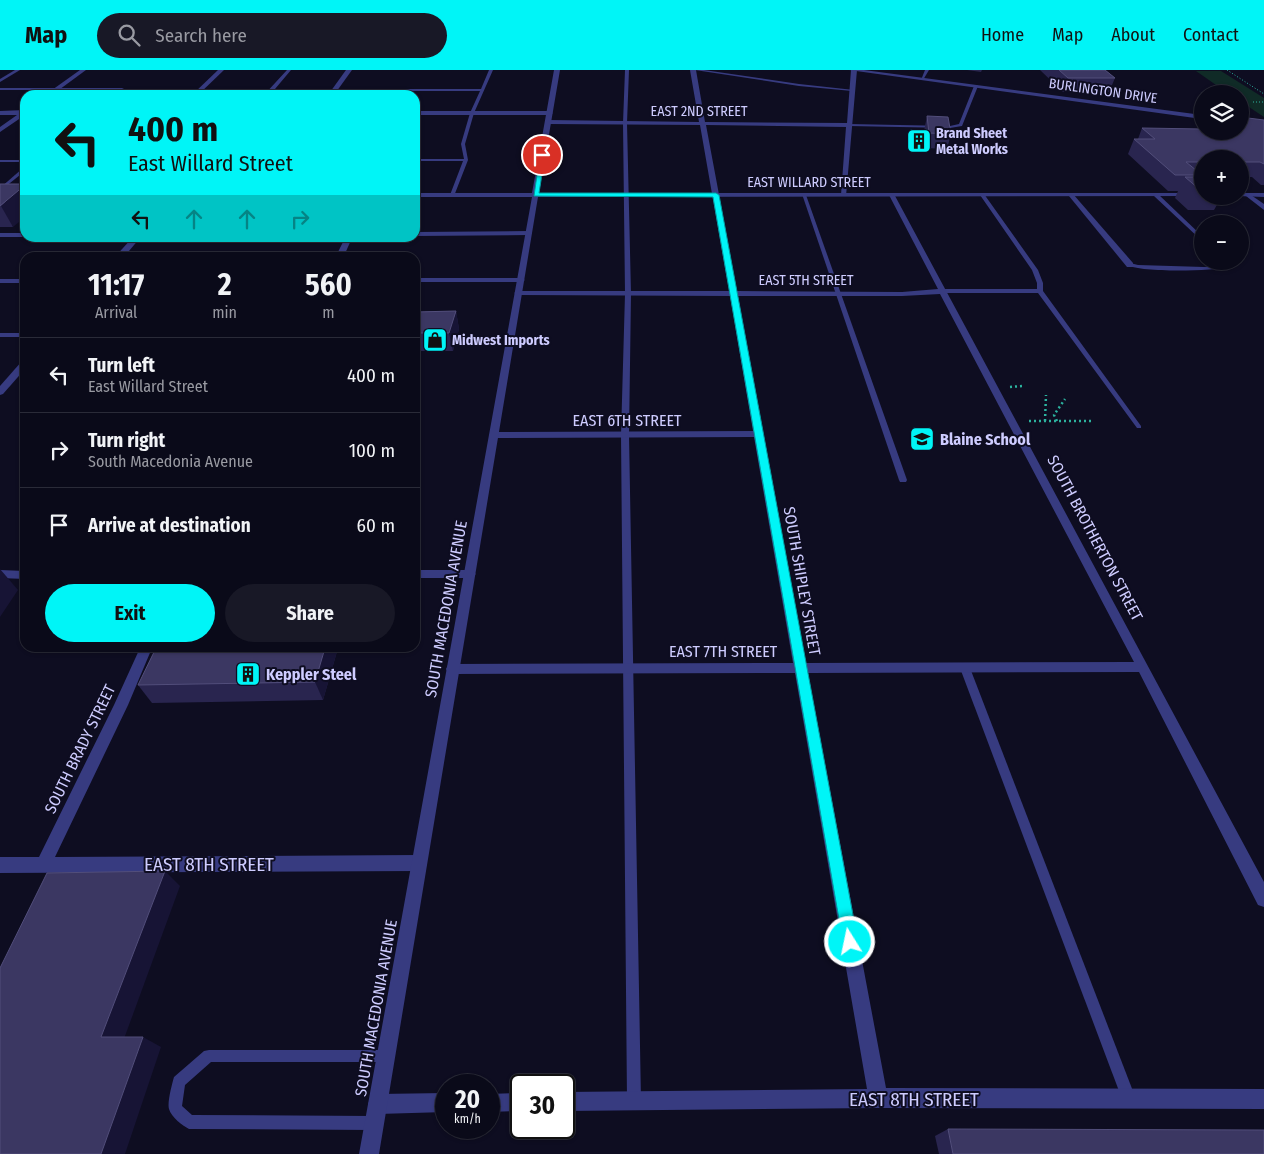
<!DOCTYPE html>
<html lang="en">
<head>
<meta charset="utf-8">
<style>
	:root { --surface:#0a0a19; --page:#181826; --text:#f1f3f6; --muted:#999aa2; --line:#2a2b38; --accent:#00f5f7 }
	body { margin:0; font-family:"Fira Sans Condensed",sans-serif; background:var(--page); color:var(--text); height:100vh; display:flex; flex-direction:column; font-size:19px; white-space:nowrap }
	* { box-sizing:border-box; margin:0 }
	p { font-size:16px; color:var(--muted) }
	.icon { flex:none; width:28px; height:28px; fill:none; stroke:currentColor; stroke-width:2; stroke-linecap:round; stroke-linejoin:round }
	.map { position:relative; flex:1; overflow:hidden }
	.side { position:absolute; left:20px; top:182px; width:400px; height:400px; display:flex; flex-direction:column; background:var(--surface); border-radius:15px; box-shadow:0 1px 4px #0004,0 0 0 1px var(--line) }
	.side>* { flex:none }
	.banner { position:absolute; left:20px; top:20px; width:400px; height:152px; border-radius:15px; box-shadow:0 1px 4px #0004,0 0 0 1px var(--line); background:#00f5f7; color:#111; overflow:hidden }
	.buttons { position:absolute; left:1194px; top:15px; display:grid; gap:10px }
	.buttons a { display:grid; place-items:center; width:55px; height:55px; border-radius:50%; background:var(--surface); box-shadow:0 1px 4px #0004,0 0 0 1px var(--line); font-size:25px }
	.speed { position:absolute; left:435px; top:1004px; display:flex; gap:10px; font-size:25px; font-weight:700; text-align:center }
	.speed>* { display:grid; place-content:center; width:65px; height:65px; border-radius:50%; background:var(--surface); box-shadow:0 1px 4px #0004,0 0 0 1px var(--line); line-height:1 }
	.speed small { font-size:12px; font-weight:400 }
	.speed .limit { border:2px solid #111; border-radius:8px; background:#fff; color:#111 }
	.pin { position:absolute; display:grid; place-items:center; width:42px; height:42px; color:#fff; margin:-21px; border:2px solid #fff; border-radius:50%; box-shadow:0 1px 5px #0007 }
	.me { position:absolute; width:55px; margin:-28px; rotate:350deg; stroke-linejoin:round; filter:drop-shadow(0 0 4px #0008) }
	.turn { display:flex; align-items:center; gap:18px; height:105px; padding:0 25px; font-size:22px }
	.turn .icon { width:65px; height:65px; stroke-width:2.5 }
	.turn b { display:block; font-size:35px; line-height:42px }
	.lanes { display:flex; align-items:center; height:48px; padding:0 25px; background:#0003; justify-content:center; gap:25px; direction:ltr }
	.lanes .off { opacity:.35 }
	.eta { display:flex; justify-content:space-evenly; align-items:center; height:85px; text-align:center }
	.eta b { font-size:30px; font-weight:700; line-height:35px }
	.cta { display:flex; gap:10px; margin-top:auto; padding:10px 25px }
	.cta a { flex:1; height:58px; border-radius:30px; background:var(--accent); color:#111; font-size:20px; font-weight:700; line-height:58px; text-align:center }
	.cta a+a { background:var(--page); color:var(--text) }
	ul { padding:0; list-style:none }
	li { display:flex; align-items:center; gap:15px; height:75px; padding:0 25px; border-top:1px solid var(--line) }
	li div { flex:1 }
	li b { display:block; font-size:19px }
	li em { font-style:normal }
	header { display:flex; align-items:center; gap:30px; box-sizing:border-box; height:70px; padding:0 25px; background:var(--accent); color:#111 }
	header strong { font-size:24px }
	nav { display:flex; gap:28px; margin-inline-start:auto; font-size:18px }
	.search { width:350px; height:45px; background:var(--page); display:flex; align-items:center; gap:12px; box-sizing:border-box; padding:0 18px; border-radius:28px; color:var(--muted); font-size:19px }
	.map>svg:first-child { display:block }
	.green { fill:#102b27 }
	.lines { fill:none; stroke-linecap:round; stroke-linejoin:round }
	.path-far1 { stroke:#2cb39f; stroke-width:1; stroke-dasharray:1 2; stroke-linecap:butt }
	.path { stroke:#2cb39f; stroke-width:2.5; stroke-dasharray:2 3; stroke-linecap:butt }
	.service { fill:#373b80; fill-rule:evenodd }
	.minor { fill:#373b80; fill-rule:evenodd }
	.tertiary { fill:#373b80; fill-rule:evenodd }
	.wall { fill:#29254f }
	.shaded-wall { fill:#171435 }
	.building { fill:#3b3762; stroke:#524e7b }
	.route { fill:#00f5f7; stroke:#009fa1 }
	.labels { text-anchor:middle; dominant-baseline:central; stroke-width:4; stroke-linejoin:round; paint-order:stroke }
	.far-street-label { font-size:14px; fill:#ceccff; stroke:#0e0d21 }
	.far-poi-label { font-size:14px; font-weight:bold; fill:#ceccff; stroke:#0e0d21; text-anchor:start }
	.street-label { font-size:16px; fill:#ceccff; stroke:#0e0d21 }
	.poi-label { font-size:16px; font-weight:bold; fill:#ceccff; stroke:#0e0d21; text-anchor:start }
	.near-street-label { font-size:19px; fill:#ceccff; stroke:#0e0d21 }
</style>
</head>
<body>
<header>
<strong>Map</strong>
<div class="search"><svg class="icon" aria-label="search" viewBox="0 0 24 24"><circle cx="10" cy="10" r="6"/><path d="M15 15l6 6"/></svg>Search here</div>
<nav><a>Home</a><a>Map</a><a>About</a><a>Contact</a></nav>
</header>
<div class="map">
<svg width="1264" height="1084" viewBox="0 0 1264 1084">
	<rect width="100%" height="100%" fill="#0e0d21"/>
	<path class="green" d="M1221 1 1264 28V47L1240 31V24H1229L1196 1Z"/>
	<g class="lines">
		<g class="path-far1">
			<path d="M1227 0 1264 24"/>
			<path d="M1253 32H1264"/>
		</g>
		<g class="path">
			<path d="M1010 317 1023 316"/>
			<path d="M1029 351H1094"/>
			<path d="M1045 351 1046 325"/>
			<path d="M1057 351 1054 345 1065 329"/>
		</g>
		<g class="service">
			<path d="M15 0H20L0 12V9Z"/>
			<path d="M287 0H291L275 19H481L489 0H493L474 43 465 74 468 90 454 126 450 125 463 91H415V89H464L461 74 470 43 480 21H273L268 25H264Z"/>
			<path d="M625 0H629L627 53 631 224 629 365 641 1031 639 1036 634 1038 629 1036 627 1031 621 365 625 224 623 53Z"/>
			<path d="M695 0H704L799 14 854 20 852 21 799 16Z"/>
			<path d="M925 0H929L923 10H921Z"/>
			<path d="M976 15 978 16 962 56 950 58 849 56 847 55 849 54 950 56 959 54 974 16Z"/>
			<path d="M0 18H122L124 19 116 25H112L118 20H0Z"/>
			<rect x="0" y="90" width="25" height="2"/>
			<path d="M23 98H25V101L0 121V118Z"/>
			<path d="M802 124 806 125 907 410 906 412H900L899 410Z"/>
			<path d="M980 124H984L1038 200 1043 213V221L1141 356V358H1137L1038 223H943L940 221 943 219H1037V213L1032 200 980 125Z"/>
			<path d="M1154 124H1158L1202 166V169H1200L1154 126Z"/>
			<path d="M415 162 529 161 532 163 529 165 415 166Z"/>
			<rect x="0" y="163" width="25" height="4"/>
			<path d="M1224 191H1230L1231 197C1212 201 1143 203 1127 195L1130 193 1138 195 1204 197 1226 195Z"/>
			<rect x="0" y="263" width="25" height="4"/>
			<path d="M965 594 968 595 970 598 1136 1029 1134 1034 1129 1036 1124 1034 1122 1029 960 598 962 595Z"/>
			<path d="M209 980H386L391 981 392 986 391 991 386 992H211L185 1015 182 1036 192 1045 374 1046 379 1048 381 1053 379 1058 374 1060 189 1059C183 1056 171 1047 169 1039 167 1033 172 1014 174 1007L204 981Z"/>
		</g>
		<g class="minor">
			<path d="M80 0H86L52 25H45Z"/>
			<path d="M218 0H224L198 25H192Z"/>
			<path d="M346 0H352L334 25H328Z"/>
			<path d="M690 0H696L705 52 847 53 851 0H857L846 126 841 125 846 57 706 55 737 221 902 222 938 219 889 125 894 124 1264 812V837L1258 835 1139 602 808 603 886 1018 1264 1019V1039L878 1038 564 1041V1022L867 1019 795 603 453 604 448 603 446 599 448 595 453 594 793 593 754 367 494 368 489 365 494 362 753 361 730 226 518 225 514 223 518 221H729L700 55 548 54 545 52 548 50 699 52ZM940 224 1134 592 806 593 738 226H902Z"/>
			<path d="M25 40V45L0 62V57L17 45H0V41Z"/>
			<path d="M415 41H550L553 43 550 45H415Z"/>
			<path d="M1248 123 1264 134V140L1246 126V124Z"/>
			<path d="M1069 124H1073L1133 193V197H1127L1069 126Z"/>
			<path d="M132 168H140L123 188H114Z"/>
			<path d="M345 168H352L343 188H335Z"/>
			<path d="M415 208H521L525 210 521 212H415Z"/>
			<rect x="0" y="209" width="25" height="4"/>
			<path d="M25 290V299L3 324 0 325V316L22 291Z"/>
			<path d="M0 500 25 501V509L0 508Z"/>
			<path d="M415 500H470L476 504 470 508H415Z"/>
			<path d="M140 578H152L128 635 55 787 418 785 424 788 426 793 424 798 418 801 0 803V787H39L114 635Z"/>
			<path d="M521 1023V1041L489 1042V1024Z"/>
			<path d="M378 1024 446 1023V1042L378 1044 371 1041 368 1034 371 1027Z"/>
		</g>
		<g class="tertiary">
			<path d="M554 0H560L539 123H1202V126H1205L538 127 379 1084H359L532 127H415V123H532Z"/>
			<path d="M849 0H864L1202 45V49Z"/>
			<path d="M1240 123H1264V127L1238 126H1240Z"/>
		</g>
	</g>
	<g class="wall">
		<path d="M967 0H982L981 2Z"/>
		<path d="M1040 0H1105L1115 8 1109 22H1063Z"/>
		<path d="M927 46 951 64 947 79 926 78 924 61Z"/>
		<path d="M1264 50V115H1261L1252 107H1240V89H1202V126H1222L1214 140H1188L1175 128 1178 121H1168L1128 84 1134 69H1138L1142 58 1202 61Z"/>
		<path d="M0 114 13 157H0Z"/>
		<path d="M456 241 459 259 453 281H415V242Z"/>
		<path d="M338 578 323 630 152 633 138 615Z"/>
		<path d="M948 1059 1264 1084H939L935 1066Z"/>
	</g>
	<g class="shaded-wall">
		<path d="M25 115V147L13 157 1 136Z"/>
		<path d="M456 241 459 259 453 281 449 263Z"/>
		<path d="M0 499 18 520 0 547Z"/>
		<path d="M325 578H338L323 630 315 612Z"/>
		<path d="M165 801 180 816 121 977 101 967Z"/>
		<path d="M143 967 161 977 125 1084H101Z"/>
	</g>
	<g class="building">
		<path d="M1059 0H1105L1115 8H1068Z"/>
		<path d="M927 46 948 47 951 64 929 63Z"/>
		<path d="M1240 47 1264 50V94L1260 92H1240V89H1202V92H1186L1202 105H1175L1134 69H1155L1142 58 1202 59V61H1240Z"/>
		<path d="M1185 107H1202V119H1199Z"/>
		<path d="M0 114H25V115L0 136Z"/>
		<path d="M456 241 449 263H415V242Z"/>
		<path d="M156 578H325L315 612 138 615Z"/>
		<path d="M165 801 101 967H143L101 1084H0V898L47 803Z"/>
		<path d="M948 1059 1264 1060V1084H953Z"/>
	</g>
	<path class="route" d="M540 84 545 85 539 123H716L719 125 858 872 856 878 850 880 845 878 843 872 713 127 534 126Z"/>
	<defs>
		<symbol id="building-square" viewBox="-11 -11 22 22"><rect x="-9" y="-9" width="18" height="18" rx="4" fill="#00f5f7" stroke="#0e0d21"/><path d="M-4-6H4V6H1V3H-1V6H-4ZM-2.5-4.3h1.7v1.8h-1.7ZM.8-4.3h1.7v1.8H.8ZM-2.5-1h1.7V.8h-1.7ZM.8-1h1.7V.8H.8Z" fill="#111"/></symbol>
		<symbol id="shop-square" viewBox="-11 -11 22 22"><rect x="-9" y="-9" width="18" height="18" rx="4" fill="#00f5f7" stroke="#0e0d21"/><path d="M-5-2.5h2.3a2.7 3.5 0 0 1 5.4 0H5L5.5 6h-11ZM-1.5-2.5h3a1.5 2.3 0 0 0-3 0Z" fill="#111"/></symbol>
		<symbol id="school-square" viewBox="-11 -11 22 22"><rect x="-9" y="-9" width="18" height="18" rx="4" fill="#00f5f7" stroke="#0e0d21"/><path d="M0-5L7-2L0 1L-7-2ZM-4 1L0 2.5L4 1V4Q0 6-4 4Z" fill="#111"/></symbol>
	</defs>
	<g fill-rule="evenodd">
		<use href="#building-square" x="905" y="57" width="28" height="28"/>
		<use href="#shop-square" x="421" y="256" width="28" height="28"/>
		<use href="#school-square" x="908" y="355" width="28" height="28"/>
		<use href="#building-square" x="234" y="590" width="28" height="28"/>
	</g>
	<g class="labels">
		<g class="far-street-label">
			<text transform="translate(1103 21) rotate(8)">BURLINGTON DRIVE</text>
			<text x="699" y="41">EAST 2ND STREET</text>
			<text x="809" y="112">EAST WILLARD STREET</text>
			<text x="806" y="210">EAST 5TH STREET</text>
		</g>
		<g class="far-poi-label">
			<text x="936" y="63">Brand Sheet<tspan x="936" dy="16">Metal Works</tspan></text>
			<text x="452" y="270">Midwest Imports</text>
		</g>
		<g class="street-label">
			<text x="627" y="350">EAST 6TH STREET</text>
			<text transform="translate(1095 468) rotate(62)">SOUTH BROTHERTON STREET</text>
			<text transform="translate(802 511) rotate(80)">SOUTH SHIPLEY STREET</text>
			<text transform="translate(446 539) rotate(-80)">SOUTH MACEDONIA AVENUE</text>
			<text x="723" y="581">EAST 7TH STREET</text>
			<text transform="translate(80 679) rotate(-64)">SOUTH BRADY STREET</text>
			<text transform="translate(376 938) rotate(-80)">SOUTH MACEDONIA AVENUE</text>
		</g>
		<g class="poi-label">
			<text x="940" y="369">Blaine School</text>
			<text x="266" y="604">Keppler Steel</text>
		</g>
		<g class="near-street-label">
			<text x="209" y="794">EAST 8TH STREET</text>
			<text x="914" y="1029">EAST 8TH STREET</text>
		</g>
	</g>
</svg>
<div class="buttons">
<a><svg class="icon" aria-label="layers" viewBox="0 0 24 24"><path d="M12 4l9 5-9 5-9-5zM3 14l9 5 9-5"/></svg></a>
<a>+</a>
<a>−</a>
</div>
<div class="speed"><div>20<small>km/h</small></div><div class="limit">30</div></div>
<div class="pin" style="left:542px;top:85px;background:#d93025"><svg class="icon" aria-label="arrive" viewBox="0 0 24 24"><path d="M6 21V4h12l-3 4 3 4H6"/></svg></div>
<svg class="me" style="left:850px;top:872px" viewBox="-20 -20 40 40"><circle r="17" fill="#00f5f7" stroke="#fff" stroke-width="3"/><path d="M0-11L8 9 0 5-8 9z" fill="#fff"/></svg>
<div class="banner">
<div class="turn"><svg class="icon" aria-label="left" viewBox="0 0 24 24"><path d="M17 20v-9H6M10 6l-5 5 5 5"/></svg><div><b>400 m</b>East Willard Street</div></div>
<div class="lanes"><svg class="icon" aria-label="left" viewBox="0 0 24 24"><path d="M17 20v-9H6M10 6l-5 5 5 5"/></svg><svg class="icon off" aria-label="ahead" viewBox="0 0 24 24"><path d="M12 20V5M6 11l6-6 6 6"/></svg><svg class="icon off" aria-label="ahead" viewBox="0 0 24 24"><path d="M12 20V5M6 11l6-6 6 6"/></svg><svg class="icon off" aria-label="right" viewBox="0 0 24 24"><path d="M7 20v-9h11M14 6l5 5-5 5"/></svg></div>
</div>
<section class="side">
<div class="eta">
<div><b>11:17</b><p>Arrival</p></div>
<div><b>2</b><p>min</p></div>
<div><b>560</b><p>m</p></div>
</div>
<ul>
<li><svg class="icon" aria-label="left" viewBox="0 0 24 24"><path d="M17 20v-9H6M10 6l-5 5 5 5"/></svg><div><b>Turn left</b><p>East Willard Street</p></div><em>400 m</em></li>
<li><svg class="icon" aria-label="right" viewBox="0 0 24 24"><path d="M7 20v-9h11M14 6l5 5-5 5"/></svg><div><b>Turn right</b><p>South Macedonia Avenue</p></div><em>100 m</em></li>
<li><svg class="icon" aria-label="arrive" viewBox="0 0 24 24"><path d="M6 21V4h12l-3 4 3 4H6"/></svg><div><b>Arrive at destination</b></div><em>60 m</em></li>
</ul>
<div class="cta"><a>Exit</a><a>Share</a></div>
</section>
</div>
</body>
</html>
